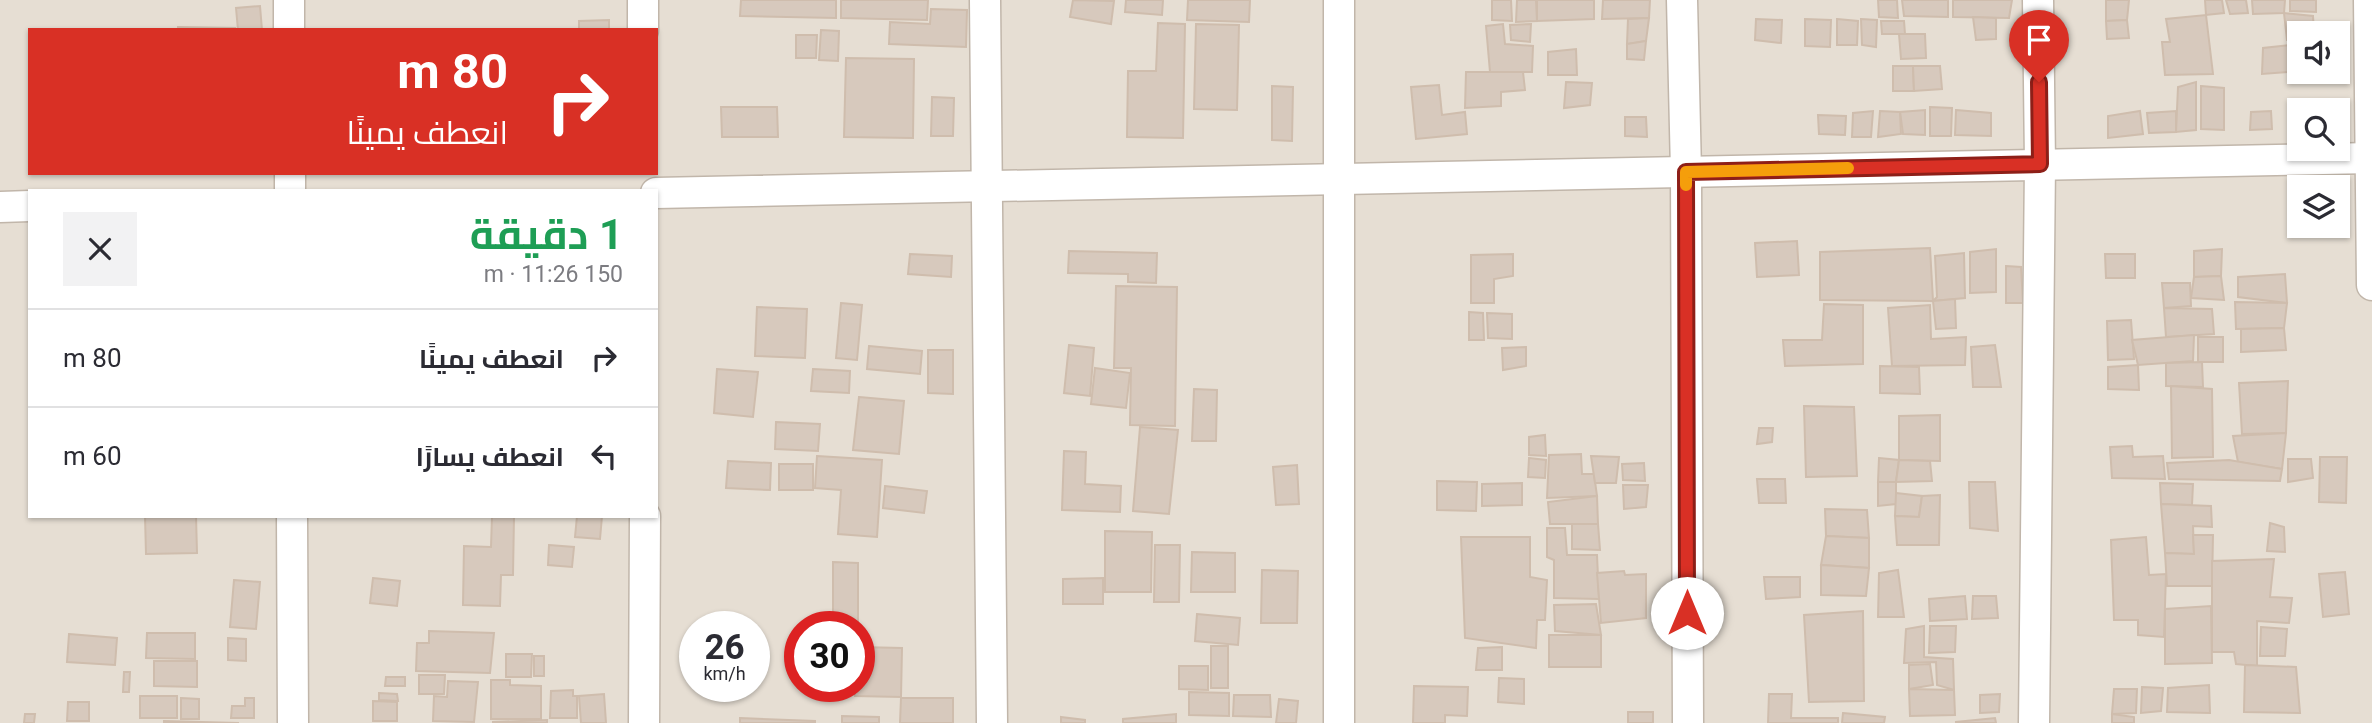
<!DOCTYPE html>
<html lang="ar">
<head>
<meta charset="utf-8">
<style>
	:root { --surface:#fff; --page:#f2f2f3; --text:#2b2b33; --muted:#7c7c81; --line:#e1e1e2 }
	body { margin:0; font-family:Roboto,Cairo,sans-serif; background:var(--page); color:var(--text); direction:rtl; height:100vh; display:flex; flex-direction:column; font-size:26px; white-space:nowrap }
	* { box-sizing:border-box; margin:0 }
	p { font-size:23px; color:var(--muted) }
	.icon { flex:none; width:38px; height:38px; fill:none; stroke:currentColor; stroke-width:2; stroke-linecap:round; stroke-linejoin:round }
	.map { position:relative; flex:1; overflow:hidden; direction:ltr }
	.side { position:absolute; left:28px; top:189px; width:630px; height:329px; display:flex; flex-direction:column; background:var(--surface); border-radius:0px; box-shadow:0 2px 5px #0004; direction:rtl }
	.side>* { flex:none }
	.top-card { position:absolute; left:28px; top:28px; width:630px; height:147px; border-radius:0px; box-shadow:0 2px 5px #0004; direction:rtl; background:#d93025; color:#fff; overflow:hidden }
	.fabs { position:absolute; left:2287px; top:21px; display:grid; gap:14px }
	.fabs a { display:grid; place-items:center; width:63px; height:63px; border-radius:0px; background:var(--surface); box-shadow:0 2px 5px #0004; font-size:35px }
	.speed { position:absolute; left:679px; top:611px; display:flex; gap:14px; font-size:35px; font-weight:700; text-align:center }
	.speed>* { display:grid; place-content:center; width:91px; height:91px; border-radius:50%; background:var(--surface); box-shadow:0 2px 5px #0004; line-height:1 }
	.speed small { font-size:18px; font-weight:400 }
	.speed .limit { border:10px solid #d22; background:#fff; color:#111 }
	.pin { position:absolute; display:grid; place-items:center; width:60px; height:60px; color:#fff; margin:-72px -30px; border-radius:50% 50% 50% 0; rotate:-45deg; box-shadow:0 0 7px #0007 }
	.pin .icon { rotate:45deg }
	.me { position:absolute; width:77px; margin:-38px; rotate:0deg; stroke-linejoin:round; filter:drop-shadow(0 0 5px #0008) }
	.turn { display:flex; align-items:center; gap:24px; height:147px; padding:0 35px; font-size:32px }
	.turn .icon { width:91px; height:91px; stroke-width:2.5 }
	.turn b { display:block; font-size:49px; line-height:60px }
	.round { display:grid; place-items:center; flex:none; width:74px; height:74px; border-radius:0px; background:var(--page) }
	.overview { display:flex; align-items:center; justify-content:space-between; height:119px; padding:0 35px }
	h1 { font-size:42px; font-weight:700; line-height:52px; color:#1e9e55 }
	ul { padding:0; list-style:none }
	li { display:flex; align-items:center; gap:21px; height:98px; padding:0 35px; border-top:2px solid var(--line) }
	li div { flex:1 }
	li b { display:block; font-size:26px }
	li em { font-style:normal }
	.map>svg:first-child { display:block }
	.residential { fill:#e6ded3; fill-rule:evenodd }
	.building { fill:#d7c9bd; stroke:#cfbdad; stroke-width:2 }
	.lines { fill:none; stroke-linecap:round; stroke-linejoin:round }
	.minor-casing { stroke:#c1b6aa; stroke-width:33 }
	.minor { stroke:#fff; stroke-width:30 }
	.route-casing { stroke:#8d1f18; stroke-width:18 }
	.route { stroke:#d93025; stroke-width:12 }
	.slow { stroke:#f59e0b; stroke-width:12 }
</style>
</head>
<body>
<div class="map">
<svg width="2372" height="723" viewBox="0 0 2372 723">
	<rect width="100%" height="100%" fill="#f2ece5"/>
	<path class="residential" d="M0 0H2372V723H0ZM30 30H656V173H30ZM2300 33H2338V72H2300ZM2300 110H2338V149H2300ZM2300 187H2338V226H2300ZM30 191H656V516H30ZM695 626H754V686H695ZM800 626H859V686H800Z"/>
	<g class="building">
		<path d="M741 0H836V18L740 16Z"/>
		<path d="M841 0H928L927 20 841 18Z"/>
		<path d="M1073 0 1114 1 1111 24 1070 17Z"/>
		<path d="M1126 0H1163L1162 15 1125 12Z"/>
		<path d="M1188 0H1250L1249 22 1187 20Z"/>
		<path d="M1492 0H1511L1512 21 1492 20Z"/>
		<path d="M1517 0H1536L1537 21 1516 22Z"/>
		<path d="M1537 0H1594V19L1537 21Z"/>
		<path d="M1603 0H1650L1649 18 1602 19Z"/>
		<path d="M1878 0H1897L1898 18 1879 17Z"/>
		<path d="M1902 0H1948V17L1904 16Z"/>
		<path d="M1953 0H2012L2009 18 1953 17Z"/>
		<path d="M2106 0H2129L2127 20 2106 21Z"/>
		<path d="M2205 0H2222L2224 13 2206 15Z"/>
		<path d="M2226 0H2246L2248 13 2230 14Z"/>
		<path d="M2252 0H2285L2284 13 2253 14Z"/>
		<path d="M2290 0H2316V12L2290 11Z"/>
		<path d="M260 6 262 30H238L236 8Z"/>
		<path d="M931 9 967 10 966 47 889 44 890 22 930 24Z"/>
		<path d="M2284 13 2313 16 2314 33H2300V39L2287 40Z"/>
		<path d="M2206 15 2213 74 2165 75 2162 42H2170L2166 19Z"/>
		<path d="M1973 17 1996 18V39L1976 40Z"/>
		<path d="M1649 18 1646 41 1627 44 1628 19Z"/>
		<path d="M1756 19 1782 20 1781 43 1755 40Z"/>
		<path d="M1805 19 1831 20 1830 47 1805 46Z"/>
		<path d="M1837 19 1858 21 1857 45H1837Z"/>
		<path d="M1861 19 1877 20 1876 47 1862 45Z"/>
		<path d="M609 20V30H579V21Z"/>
		<path d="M2127 20 2129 38 2107 39 2106 21Z"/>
		<path d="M1881 21H1904L1905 34H1882Z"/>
		<path d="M1158 23 1185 24 1183 138 1127 137 1128 71H1156Z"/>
		<path d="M1196 24 1239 25 1237 110 1194 109Z"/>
		<path d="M1503 24 1505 44 1533 46 1532 72H1490L1486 26Z"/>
		<path d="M1531 24 1530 42 1511 40 1510 25Z"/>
		<path d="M178 27 235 28V30H178Z"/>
		<path d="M821 30 839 31 838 61 819 60Z"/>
		<path d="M1899 34H1925L1926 58 1901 59Z"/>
		<path d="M796 35H817L816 58H796Z"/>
		<path d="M1646 41 1644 60 1627 59V44Z"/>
		<path d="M2300 44V71L2262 74 2263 48Z"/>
		<path d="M1576 49 1577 75H1548V52Z"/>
		<path d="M846 58 914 59 913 138 844 137Z"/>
		<path d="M1893 66H1913L1914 91H1893Z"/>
		<path d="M1913 66H1940L1942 89 1914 91Z"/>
		<path d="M1466 72H1523L1525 90 1501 92V106L1465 108Z"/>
		<path d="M1566 82 1592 83 1590 105 1564 108Z"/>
		<path d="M2196 82V130L2176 132 2178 87Z"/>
		<path d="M1439 85 1442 115 1465 112 1467 134 1416 139 1411 87Z"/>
		<path d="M1272 86 1293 87 1292 141 1272 140Z"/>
		<path d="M2201 86 2224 88V130L2201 129Z"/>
		<path d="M932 97 954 98 953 136H931Z"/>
		<path d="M721 107H777L778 137H722Z"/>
		<path d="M1930 107 1952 108 1951 136H1930Z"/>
		<path d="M1925 110V135L1903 134 1900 112Z"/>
		<path d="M1956 110 1991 113V136L1955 135Z"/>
		<path d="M1873 111 1871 137H1852L1853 113Z"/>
		<path d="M1880 111 1900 112 1901 134 1878 137Z"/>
		<path d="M2140 111 2143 134 2108 138V116Z"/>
		<path d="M2176 111V132L2149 133 2147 113Z"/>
		<path d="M2271 111 2272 129 2250 130 2251 112Z"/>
		<path d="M1818 115 1846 116 1845 135 1819 134Z"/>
		<path d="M1625 117H1646L1647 137 1625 136Z"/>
		<path d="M1797 241 1799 275 1757 277 1755 243Z"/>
		<path d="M1930 248 1933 301 1820 300V252Z"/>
		<path d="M1996 249V292L1970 293V252Z"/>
		<path d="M2222 249 2221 276 2194 277V251Z"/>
		<path d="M1069 251 1157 253 1156 283 1128 282V274L1068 273Z"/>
		<path d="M1964 253 1965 298 1933 301 1937 297 1935 256Z"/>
		<path d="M910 254 952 256 951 277 908 274Z"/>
		<path d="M1513 254V276L1494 279V303H1471V255Z"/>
		<path d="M2105 254H2135V278H2106Z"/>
		<path d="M2006 266 2021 267 2023 303H2006Z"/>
		<path d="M2285 274 2287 303 2238 297V277Z"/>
		<path d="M2221 276 2224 300 2191 298 2194 277Z"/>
		<path d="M2162 283H2190L2191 306 2164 308Z"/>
		<path d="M1116 286 1177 287 1175 426 1130 425 1131 368H1114Z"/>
		<path d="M1955 299 1956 328 1936 329 1933 301Z"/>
		<path d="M2235 302 2287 303 2284 328 2236 329Z"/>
		<path d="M841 303 862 305 857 360 836 358Z"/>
		<path d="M1824 304 1863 305V364L1785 366 1783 340H1822Z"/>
		<path d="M1930 305 1931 339 1966 337 1965 365 1892 366 1888 308Z"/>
		<path d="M757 307 807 309 805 358 755 356Z"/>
		<path d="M2164 308 2212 309 2214 334 2166 337Z"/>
		<path d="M1469 312 1483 313 1484 340H1469Z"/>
		<path d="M1487 313 1512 314V339L1488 338Z"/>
		<path d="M2131 320 2134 359 2108 360 2107 321Z"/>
		<path d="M2284 328 2286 350 2241 352V329Z"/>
		<path d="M2194 335 2193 361 2138 365 2132 340Z"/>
		<rect x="2198" y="337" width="25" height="25"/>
		<path d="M1069 345 1094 348 1090 396 1064 393Z"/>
		<path d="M1995 345 2001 387H1973L1971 347Z"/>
		<path d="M869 346 922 351 920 374 867 369Z"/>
		<path d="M1526 347V366L1503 370 1502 348Z"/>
		<path d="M928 350H953V394L928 393Z"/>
		<path d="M2202 362 2203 387 2166 386V363Z"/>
		<path d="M2138 365 2139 390 2108 389V367Z"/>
		<path d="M1880 366 1919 367 1920 394 1880 393Z"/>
		<path d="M1095 368 1130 373 1126 408 1091 404Z"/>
		<path d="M717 369 758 372 753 417 714 413Z"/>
		<path d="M813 369 850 371 849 393 811 391Z"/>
		<path d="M2288 381 2286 433 2242 434 2239 383Z"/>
		<path d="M2171 386 2212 389 2213 457 2172 458Z"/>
		<path d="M1194 389 1217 390 1216 441H1192Z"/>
		<path d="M859 397 904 401 899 454 853 450Z"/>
		<path d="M1804 406 1854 407 1857 476 1806 477Z"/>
		<path d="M1940 415V461L1899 460V416Z"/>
		<path d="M776 422 820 424 818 451 775 449Z"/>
		<path d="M1140 427 1178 430 1169 514 1133 511Z"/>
		<path d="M1759 428H1773L1772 442 1757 444Z"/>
		<path d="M2286 433 2282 469 2238 462 2233 436Z"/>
		<path d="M1545 435 1546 456 1529 455V437Z"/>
		<path d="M2132 446 2133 457 2163 456 2165 479 2112 478 2110 447Z"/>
		<path d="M1064 451 1086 452 1085 484 1121 486 1120 512 1062 510Z"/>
		<path d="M1581 454 1582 474H1594L1597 496 1547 498 1549 455Z"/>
		<path d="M817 456 882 460 877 537 838 534 841 490 815 488Z"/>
		<path d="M1591 456 1619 457 1616 483H1595Z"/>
		<path d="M2320 457H2347L2346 503 2319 502Z"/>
		<path d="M1529 458 1546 460 1545 478 1528 477Z"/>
		<path d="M1879 458 1899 460 1896 482H1878Z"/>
		<path d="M2288 459H2311L2313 478 2288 482Z"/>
		<path d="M1899 460 1930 461 1932 481 1896 482Z"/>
		<path d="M2229 460 2282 469 2280 481 2169 479 2167 463Z"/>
		<path d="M728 461 771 463 770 490 726 488Z"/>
		<path d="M1644 463 1645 481 1623 480 1622 464Z"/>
		<rect x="779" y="464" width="34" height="26"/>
		<path d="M1297 465 1299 504 1276 505 1273 467Z"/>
		<path d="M1757 479H1785L1786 503H1759Z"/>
		<path d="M1437 481 1477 482 1476 511 1437 510Z"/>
		<path d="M1878 482H1896V504L1878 506Z"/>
		<path d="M1969 482H1995L1998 531 1970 528Z"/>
		<path d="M1522 483V505L1482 506V484Z"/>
		<path d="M2160 483 2193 484 2192 505 2161 504Z"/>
		<path d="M1623 485H1648L1646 507 1624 509Z"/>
		<path d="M885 486 927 491 924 513 883 508Z"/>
		<path d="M1896 493 1922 496 1919 517 1895 516Z"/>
		<path d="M1940 495 1939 545H1897L1895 516 1919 517 1922 496Z"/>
		<path d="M1597 496 1598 524H1550L1548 502Z"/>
		<path d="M2161 504 2211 506 2212 527 2193 526 2194 554 2165 553Z"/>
		<path d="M1825 509 1867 510 1869 538 1826 536Z"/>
		<path d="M145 516H196L197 553 146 554Z"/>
		<path d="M492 516H514L513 575H501L500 606 463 605 464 546 491 547Z"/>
		<path d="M577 516H602L600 539 575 537Z"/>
		<path d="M2270 523 2284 527 2285 552 2267 551Z"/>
		<path d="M1572 524H1598L1600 550 1572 549Z"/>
		<path d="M1547 528H1565L1567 555H1597L1599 599 1554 598V560L1547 557Z"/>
		<path d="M1105 531 1152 532 1151 592H1105Z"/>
		<path d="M2193 535H2213L2212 586H2167L2165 553 2194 554Z"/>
		<path d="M1826 536 1869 538V568L1821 565Z"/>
		<path d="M1461 537H1530V577L1547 580 1545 620H1537L1536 648 1465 638Z"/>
		<path d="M2146 537 2149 575 2166 574 2164 637 2138 635V620H2114L2111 540Z"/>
		<path d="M549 545 574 547 572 567 548 565Z"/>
		<path d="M1155 545H1180L1179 602H1154Z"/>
		<path d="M1192 552 1235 553V592H1191Z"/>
		<path d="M2274 559 2270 597 2292 598 2289 623 2257 621V666L2236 664 2234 652H2212V561Z"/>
		<path d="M833 562 858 563V625H833Z"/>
		<path d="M1821 565 1869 568 1866 596 1821 595Z"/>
		<path d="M1262 570 1298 571 1297 623H1261Z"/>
		<path d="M1898 570 1904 617H1878L1879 573Z"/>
		<path d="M1624 571 1625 575 1646 574V618L1601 623 1597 573Z"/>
		<path d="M2345 572 2349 614 2323 617 2319 574Z"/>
		<path d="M1764 577H1800V597L1766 599Z"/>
		<path d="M373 578 400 581 397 606 370 603Z"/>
		<path d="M1103 578V604H1063V579Z"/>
		<path d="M234 580 260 582 256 629 230 627Z"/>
		<path d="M1965 596 1967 619 1930 621 1929 599Z"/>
		<path d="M1973 596H1996L1998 618 1972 619Z"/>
		<path d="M1596 604 1601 635 1555 631 1554 605Z"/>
		<path d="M2211 606 2212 663 2165 664V609Z"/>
		<path d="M1863 611 1864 701 1809 702 1804 615Z"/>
		<path d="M1197 614 1240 618 1238 645 1195 641Z"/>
		<path d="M1924 626V657L1953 659 1954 690 1937 685 1936 662 1904 663 1906 629Z"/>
		<path d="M1930 626H1956L1955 652 1929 653Z"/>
		<path d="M2261 627 2287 629 2285 656H2260Z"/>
		<path d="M429 631 494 633 490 673 416 671 417 643H429Z"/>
		<path d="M147 633H195V659L146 658Z"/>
		<path d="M69 634 117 638 115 665 67 662Z"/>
		<rect x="1549" y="635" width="52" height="32"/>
		<path d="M228 638 246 639V661L228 660Z"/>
		<rect x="1211" y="646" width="17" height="42"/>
		<path d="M859 647 902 648 901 697 855 696V686H859Z"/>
		<path d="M1502 647V670H1476L1478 648Z"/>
		<path d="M506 654H532L531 677H506Z"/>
		<rect x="534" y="656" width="10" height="20"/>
		<path d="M154 661H197V687L154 686Z"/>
		<path d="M1930 664 1933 685 1909 689V665Z"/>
		<path d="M2245 665 2296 667 2300 713 2244 712Z"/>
		<path d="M1179 666H1208V690L1179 689Z"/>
		<path d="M124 672H130L129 692H123Z"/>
		<path d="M419 675H445L444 694H419Z"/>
		<path d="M386 677H405V686H385Z"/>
		<path d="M1499 678 1524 679V704L1498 702Z"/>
		<path d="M491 680H510V685L541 686V719H491Z"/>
		<path d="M448 681 478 682 474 722 433 721 434 696 447 697Z"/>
		<path d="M2209 685 2210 713 2167 712 2168 688Z"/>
		<path d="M1414 686 1468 687 1467 716 1445 715V723H1413Z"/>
		<path d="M2142 687 2163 688 2161 711 2141 713Z"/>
		<path d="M1909 689 1954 690 1955 715 1910 716Z"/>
		<path d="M2114 689H2137L2136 713 2112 714Z"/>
		<path d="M573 690V696H577V718H550L551 691Z"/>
		<path d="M1189 692 1229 693V716L1189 715Z"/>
		<path d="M379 693 397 694 398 701 379 700Z"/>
		<path d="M604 694 606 723H581L579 696Z"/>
		<path d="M1769 694H1792L1791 718H1838V723H1768Z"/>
		<path d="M2000 694 1999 712 1980 713V695Z"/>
		<path d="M1234 695H1270L1271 717 1233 716Z"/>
		<rect x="140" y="696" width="37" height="22"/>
		<path d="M181 698 199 699V719H181Z"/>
		<path d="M245 698H254V718H231L232 706H245Z"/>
		<path d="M901 698H953V723H900Z"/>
		<path d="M1279 699 1298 701 1296 723H1276Z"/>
		<path d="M373 701 397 702V721H373Z"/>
		<path d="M68 702H89V721H67Z"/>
		<rect x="1628" y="712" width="25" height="11"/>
		<path d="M1843 713 1885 717 1884 723H1842Z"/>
		<path d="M25 714H35L34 723H24Z"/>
		<path d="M1176 714V723H1123V719Z"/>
		<path d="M2112 714 2134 717V723H2112Z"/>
		<path d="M842 716 879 717V723H842Z"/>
		<path d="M1061 717 1085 720V723H1061Z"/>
		<path d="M740 718 815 721V723H740Z"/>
		<path d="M1995 718 1996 723H1956V722Z"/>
		<path d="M547 720V723H493V722Z"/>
		<path d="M164 721 239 723H164Z"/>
	</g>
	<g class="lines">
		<defs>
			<g id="minor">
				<path d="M289 0V30"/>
				<path d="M643 0V30"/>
				<path d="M985 0 992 723"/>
				<path d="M1339 0V723"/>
				<path d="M1682 0 1686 172 1688 723"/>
				<path d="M2369 0 2372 285"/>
				<path d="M290 173V191"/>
				<path d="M656 193 2372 158"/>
				<path d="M0 207 30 206"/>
				<path d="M292 516 293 723"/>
				<path d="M644 723 645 516"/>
				<path d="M2034 723 2040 164 2038 0"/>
			</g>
		</defs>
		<use href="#minor" class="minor-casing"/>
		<use href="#minor" class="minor"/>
	</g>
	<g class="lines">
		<defs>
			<path id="route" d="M1687 613 1686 172 2040 164 2039 82"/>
		</defs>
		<use href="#route" class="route-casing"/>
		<use href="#route" class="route"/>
		<path class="slow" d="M1686 185V172L1848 168"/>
	</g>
</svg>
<div class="fabs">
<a><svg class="icon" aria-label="sound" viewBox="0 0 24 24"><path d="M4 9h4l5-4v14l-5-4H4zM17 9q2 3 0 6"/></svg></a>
<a><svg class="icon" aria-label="search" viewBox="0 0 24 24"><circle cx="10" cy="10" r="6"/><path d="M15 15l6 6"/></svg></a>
<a><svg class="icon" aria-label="layers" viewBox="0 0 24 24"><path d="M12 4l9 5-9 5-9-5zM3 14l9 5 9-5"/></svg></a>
</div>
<div class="speed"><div>26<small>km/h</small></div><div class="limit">30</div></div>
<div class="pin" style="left:2039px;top:82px;background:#d93025"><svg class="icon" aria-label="arrive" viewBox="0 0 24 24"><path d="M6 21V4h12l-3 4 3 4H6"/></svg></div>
<svg class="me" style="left:1687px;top:613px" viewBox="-20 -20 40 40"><circle r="19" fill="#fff"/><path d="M0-13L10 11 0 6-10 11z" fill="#d93025"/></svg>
<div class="top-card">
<div class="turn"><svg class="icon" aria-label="right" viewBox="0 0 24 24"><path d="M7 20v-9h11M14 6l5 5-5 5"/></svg><div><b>80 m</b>انعطف يمينًا</div></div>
</div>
<section class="side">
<div class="overview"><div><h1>1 دقيقة</h1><p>150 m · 11:26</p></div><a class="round"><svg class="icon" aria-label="close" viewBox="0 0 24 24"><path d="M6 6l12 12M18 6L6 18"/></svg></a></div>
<ul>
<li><svg class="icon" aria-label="right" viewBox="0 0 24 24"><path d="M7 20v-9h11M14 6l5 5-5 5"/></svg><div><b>انعطف يمينًا</b></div><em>80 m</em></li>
<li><svg class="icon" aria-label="left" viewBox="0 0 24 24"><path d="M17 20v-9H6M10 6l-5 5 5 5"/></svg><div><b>انعطف يسارًا</b></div><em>60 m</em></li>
</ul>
</section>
</div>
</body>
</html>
